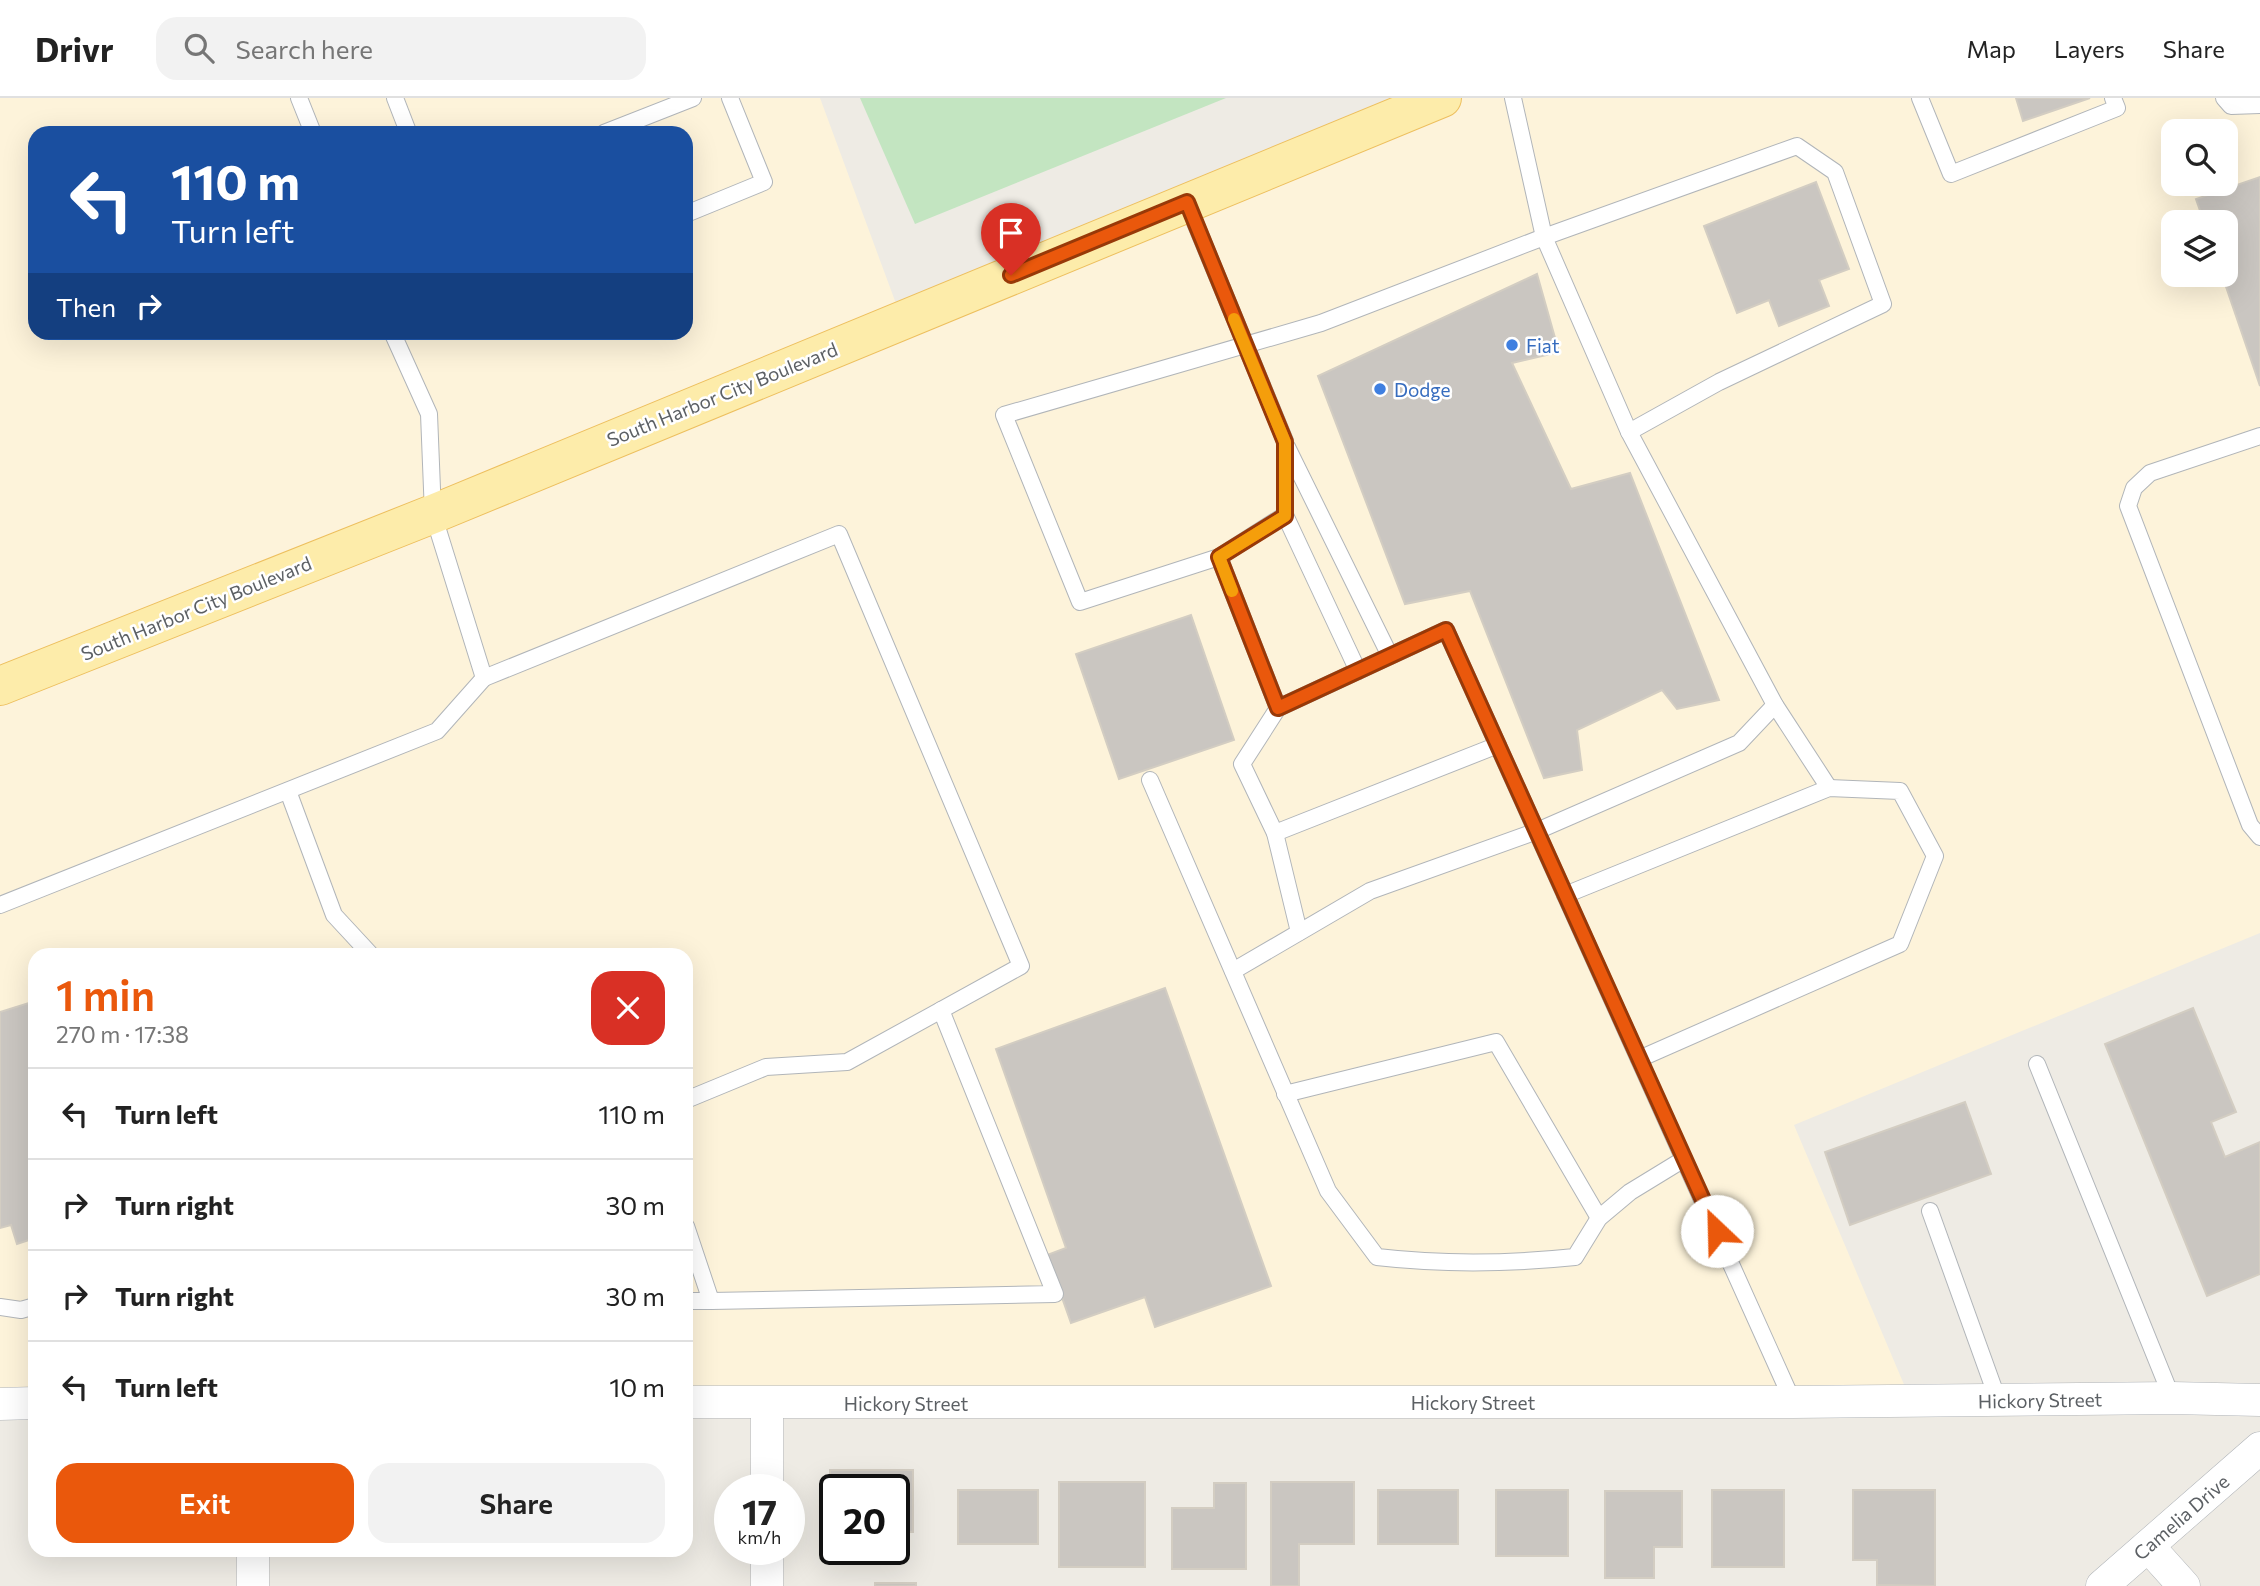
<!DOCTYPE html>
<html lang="en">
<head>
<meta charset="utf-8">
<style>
	:root { --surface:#fff; --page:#f2f2f2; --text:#222; --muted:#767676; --line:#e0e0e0; --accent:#ea580c }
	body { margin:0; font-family:Commissioner,sans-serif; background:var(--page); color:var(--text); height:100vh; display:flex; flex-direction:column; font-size:26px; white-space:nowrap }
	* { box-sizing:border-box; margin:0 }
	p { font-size:23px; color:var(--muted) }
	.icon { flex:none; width:38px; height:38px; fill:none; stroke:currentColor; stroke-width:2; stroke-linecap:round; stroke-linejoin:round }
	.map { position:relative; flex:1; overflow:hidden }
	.side { position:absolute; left:28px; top:850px; width:665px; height:609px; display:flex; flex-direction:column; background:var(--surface); border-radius:21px; box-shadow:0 7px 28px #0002 }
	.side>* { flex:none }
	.banner { position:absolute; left:28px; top:28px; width:665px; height:214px; border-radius:21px; box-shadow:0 7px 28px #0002; background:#1a4fa0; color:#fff; overflow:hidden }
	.buttons { position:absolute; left:2161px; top:21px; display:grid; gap:14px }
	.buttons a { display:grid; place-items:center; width:77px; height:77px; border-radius:14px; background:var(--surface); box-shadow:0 7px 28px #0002; font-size:35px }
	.speed { position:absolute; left:714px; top:1376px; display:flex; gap:14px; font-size:35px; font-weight:700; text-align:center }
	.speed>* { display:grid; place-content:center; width:91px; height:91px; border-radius:50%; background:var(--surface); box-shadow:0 7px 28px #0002; line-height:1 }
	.speed small { font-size:18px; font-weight:400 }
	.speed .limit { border:4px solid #111; border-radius:10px; background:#fff; color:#111 }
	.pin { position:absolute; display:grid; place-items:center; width:60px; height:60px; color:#fff; margin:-72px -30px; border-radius:50% 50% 50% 0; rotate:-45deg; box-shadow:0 0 7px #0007 }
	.pin .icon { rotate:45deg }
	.me { position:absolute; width:77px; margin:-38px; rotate:336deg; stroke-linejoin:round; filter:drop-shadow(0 0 5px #0008) }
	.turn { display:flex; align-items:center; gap:24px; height:147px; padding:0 28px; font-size:32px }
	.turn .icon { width:91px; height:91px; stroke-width:2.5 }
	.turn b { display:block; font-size:49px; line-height:60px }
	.then { display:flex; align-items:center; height:66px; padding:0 28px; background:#0003; gap:14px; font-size:26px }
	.round { display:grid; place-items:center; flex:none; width:74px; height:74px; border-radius:21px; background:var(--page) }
	.head { display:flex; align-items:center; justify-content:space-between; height:119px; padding:0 28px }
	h1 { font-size:42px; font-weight:600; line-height:52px; color:var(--accent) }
	.button { display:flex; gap:14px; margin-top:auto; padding:14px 28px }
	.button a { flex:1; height:80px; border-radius:21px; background:var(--accent); color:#fff; font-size:28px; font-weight:600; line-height:80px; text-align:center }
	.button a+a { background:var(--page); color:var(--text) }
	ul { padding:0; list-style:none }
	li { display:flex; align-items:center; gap:21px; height:91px; padding:0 28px; border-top:2px solid var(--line) }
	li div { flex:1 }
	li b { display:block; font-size:26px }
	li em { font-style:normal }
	header { display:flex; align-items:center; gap:42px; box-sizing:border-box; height:98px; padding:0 35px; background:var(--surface); border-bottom:2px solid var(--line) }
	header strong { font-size:33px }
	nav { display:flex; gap:38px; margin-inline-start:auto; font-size:24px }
	.search { width:490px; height:63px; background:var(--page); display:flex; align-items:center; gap:18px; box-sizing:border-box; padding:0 24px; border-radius:21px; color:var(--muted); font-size:26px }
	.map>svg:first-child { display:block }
	.commercial { fill:#fdf3da; fill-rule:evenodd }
	.green { fill:#c3e5c1 }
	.building { fill:#cac6c1; stroke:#d3cdc2; stroke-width:2 }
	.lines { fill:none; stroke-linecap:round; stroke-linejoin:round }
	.lane-casing { stroke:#b1b5b9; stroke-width:18 }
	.street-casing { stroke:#b1b5b9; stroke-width:33 }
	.primary-casing { stroke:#edbf5e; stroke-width:40 }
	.lane { stroke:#fff; stroke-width:16 }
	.street { stroke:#fff; stroke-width:32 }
	.primary { stroke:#fdecaa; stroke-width:38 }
	.route-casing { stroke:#983908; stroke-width:18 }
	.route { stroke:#ea580c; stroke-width:12 }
	.slow { stroke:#f59e0b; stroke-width:12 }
	.shop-dot { fill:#3f7fe0; stroke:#fff; stroke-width:2.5 }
	.labels { text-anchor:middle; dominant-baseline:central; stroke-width:5; stroke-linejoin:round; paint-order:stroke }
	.shop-label { font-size:19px; fill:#366cbe; stroke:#fff; text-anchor:start }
	.street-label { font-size:19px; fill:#5c6064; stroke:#fff }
</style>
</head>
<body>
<header>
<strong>Drivr</strong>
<div class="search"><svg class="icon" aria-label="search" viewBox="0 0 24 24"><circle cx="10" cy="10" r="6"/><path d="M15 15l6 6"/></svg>Search here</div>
<nav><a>Map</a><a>Layers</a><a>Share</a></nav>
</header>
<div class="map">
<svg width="2260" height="1488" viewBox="0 0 2260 1488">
	<rect width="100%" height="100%" fill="#eeebe4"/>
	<path class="commercial" d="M0 0H820L898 211 1411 0H2260V835L1794 1027 1911 1303 686 1304V858H35V1305L0 1306ZM2174 33H2226V86H2174ZM35 35H686V234H35ZM2174 124H2226V177H2174Z"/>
	<path class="green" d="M860 0H1226L915 126Z"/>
	<g class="building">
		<path d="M2016 0H2090L2023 23Z"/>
		<path d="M2260 79V288L2222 177H2226V124H2204L2196 101Z"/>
		<path d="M1816 84 1849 171 1819 182 1829 208 1779 228 1769 202 1737 215 1704 128Z"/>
		<path d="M1537 176 1559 254 1512 265 1571 391 1630 375 1719 602 1677 611 1662 592 1577 632 1582 672 1544 680 1470 493 1405 506 1318 278Z"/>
		<path d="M1191 517 1234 642 1119 681 1076 556Z"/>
		<path d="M1165 890 1271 1188 1155 1229 1145 1199 1071 1225 1047 1157 1066 1150 996 951Z"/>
		<path d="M35 903V1140L17 1146 11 1127 0 1130V914Z"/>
		<path d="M2193 910 2236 1014 2211 1024 2225 1059 2260 1044V1176L2207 1198 2105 946Z"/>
		<path d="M1965 1004 1991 1076 1850 1127 1825 1054Z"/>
		<path d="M830 1372H913V1434H894V1391H835V1434H830Z"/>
		<rect x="1059" y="1384" width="86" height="85"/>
		<path d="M1271 1384H1354V1446H1299V1488H1271Z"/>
		<path d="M1214 1385H1246V1471H1172V1410H1214Z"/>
		<rect x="958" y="1392" width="80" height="54"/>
		<rect x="1378" y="1392" width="80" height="54"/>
		<rect x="1496" y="1392" width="72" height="66"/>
		<rect x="1712" y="1392" width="72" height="77"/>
		<path d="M1853 1392H1935V1488L1877 1487V1462H1853Z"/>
		<path d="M1605 1393H1682V1449H1654V1480H1605Z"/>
		<path d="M59 1452H148V1453L59 1454Z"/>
		<rect x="875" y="1485" width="41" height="3"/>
	</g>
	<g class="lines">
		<defs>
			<g id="lane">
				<path d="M299 0 313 35"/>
				<path d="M395 0 407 31"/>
				<path d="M1513 0 1544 139 1629 334 1775 607 1829 690"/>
				<path d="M1920 0 1951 76 2117 10 2113 0"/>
				<path d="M2224 0 2231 8 2260 7"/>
				<path d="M604 35 693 0"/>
				<path d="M1187 105 1285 343V417L1219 459 1080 504 1004 317 1321 225 1544 139 1797 48 1835 74 1883 206 1719 284 1629 334"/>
				<path d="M686 116 764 84 730 0"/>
				<path d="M392 234 429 316 433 416 484 580 839 436 1021 868 847 964 766 969 686 1002"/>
				<path d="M2260 338 2150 375 2134 390 2128 408 2250 727 2260 739"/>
				<path d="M1287 349 1390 558"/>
				<path d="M1285 417 1358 573"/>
				<path d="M1219 459 1278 610 1242 666 1275 735 1299 834"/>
				<path d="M1278 610 1446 532 1793 1304"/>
				<path d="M1150 682 1328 1093 1377 1159C1446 1167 1507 1166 1575 1159L1599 1120 1630 1094 1684 1061"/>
				<path d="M288 693 334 817 372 858"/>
				<path d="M1275 735 1498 647"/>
				<path d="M1565 797 1829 690 1900 693 1935 758 1900 846 1639 961"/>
				<path d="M0 807 437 633 484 580"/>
				<path d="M1233 873 1370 793 1537 733 1739 645 1775 607"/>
				<path d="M2037 966 2172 1300"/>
				<path d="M1285 996 1496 944 1599 1120"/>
				<path d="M1930 1113 1998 1302"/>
				<path d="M686 1128 711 1203 1055 1196 941 912"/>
				<path d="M686 1203H711"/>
				<path d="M0 1209 21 1212 35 1208"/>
			</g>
			<g id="street">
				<path d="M686 1304H1793L2172 1300 2260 1302"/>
				<path d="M0 1306 35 1305"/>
				<path d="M767 1391V1305"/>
				<path d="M2148 1448 2184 1488"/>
				<path d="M253 1452V1488"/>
				<path d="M767 1488V1451"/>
				<path d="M2102 1488 2260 1350"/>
			</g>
			<path id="primary" d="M0 588 433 416 1442 0"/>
		</defs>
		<use href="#lane" class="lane-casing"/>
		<use href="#street" class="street-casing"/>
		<use href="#primary" class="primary-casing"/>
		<use href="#lane" class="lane"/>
		<use href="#street" class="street"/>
		<use href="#primary" class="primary"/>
	</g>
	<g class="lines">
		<defs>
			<path id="route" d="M1011 177 1187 104 1285 344V418L1219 459 1278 610 1446 532 1717 1133"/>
		</defs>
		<use href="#route" class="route-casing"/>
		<use href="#route" class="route"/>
		<path class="slow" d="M1232 493 1219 459 1285 418V344L1234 221"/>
	</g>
	<g class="shop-dot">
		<circle cx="1512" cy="247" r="7"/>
		<circle cx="1380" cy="291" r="7"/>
	</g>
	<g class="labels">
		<g class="shop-label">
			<text x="1526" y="247">Fiat</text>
			<text x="1394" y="291">Dodge</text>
		</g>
		<g class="street-label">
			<text transform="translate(722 296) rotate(-22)">South Harbor City Boulevard</text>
			<text transform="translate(196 510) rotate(-22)">South Harbor City Boulevard</text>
			<text transform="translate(2040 1302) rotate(-1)">Hickory Street</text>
			<text x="1473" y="1304">Hickory Street</text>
			<text x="906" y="1305">Hickory Street</text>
			<text transform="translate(2181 1419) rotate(-41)">Camelia Drive</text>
		</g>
	</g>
</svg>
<div class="buttons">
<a><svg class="icon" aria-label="search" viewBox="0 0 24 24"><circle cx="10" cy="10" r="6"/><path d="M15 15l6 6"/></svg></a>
<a><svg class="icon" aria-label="layers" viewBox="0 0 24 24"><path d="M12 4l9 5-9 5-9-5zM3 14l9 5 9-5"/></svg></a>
</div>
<div class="speed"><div>17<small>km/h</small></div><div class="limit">20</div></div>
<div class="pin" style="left:1011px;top:177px;background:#d93025"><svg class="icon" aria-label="arrive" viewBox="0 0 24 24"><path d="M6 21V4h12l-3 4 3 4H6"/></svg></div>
<svg class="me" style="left:1717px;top:1133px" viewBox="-20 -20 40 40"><circle r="19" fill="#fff"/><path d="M0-13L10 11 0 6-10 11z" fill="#ea580c"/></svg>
<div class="banner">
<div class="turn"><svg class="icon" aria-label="left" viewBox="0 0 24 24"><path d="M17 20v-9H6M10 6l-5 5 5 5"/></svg><div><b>110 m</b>Turn left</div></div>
<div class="then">Then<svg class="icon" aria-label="right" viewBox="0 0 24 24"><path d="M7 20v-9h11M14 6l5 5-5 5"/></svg></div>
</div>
<section class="side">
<div class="head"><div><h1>1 min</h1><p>270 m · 17:38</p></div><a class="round" style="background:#d93025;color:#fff"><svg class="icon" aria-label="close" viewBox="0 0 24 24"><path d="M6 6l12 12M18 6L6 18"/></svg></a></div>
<ul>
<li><svg class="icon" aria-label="left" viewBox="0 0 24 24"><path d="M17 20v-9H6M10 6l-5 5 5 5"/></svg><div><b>Turn left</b></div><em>110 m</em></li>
<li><svg class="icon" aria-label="right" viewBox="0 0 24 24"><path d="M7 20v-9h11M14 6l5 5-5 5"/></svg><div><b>Turn right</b></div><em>30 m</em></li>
<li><svg class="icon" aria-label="right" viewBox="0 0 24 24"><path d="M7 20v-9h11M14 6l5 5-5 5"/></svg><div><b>Turn right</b></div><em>30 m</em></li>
<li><svg class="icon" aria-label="left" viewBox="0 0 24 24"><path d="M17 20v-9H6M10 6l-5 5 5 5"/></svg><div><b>Turn left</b></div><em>10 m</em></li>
</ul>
<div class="button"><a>Exit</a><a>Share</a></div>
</section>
</div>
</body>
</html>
